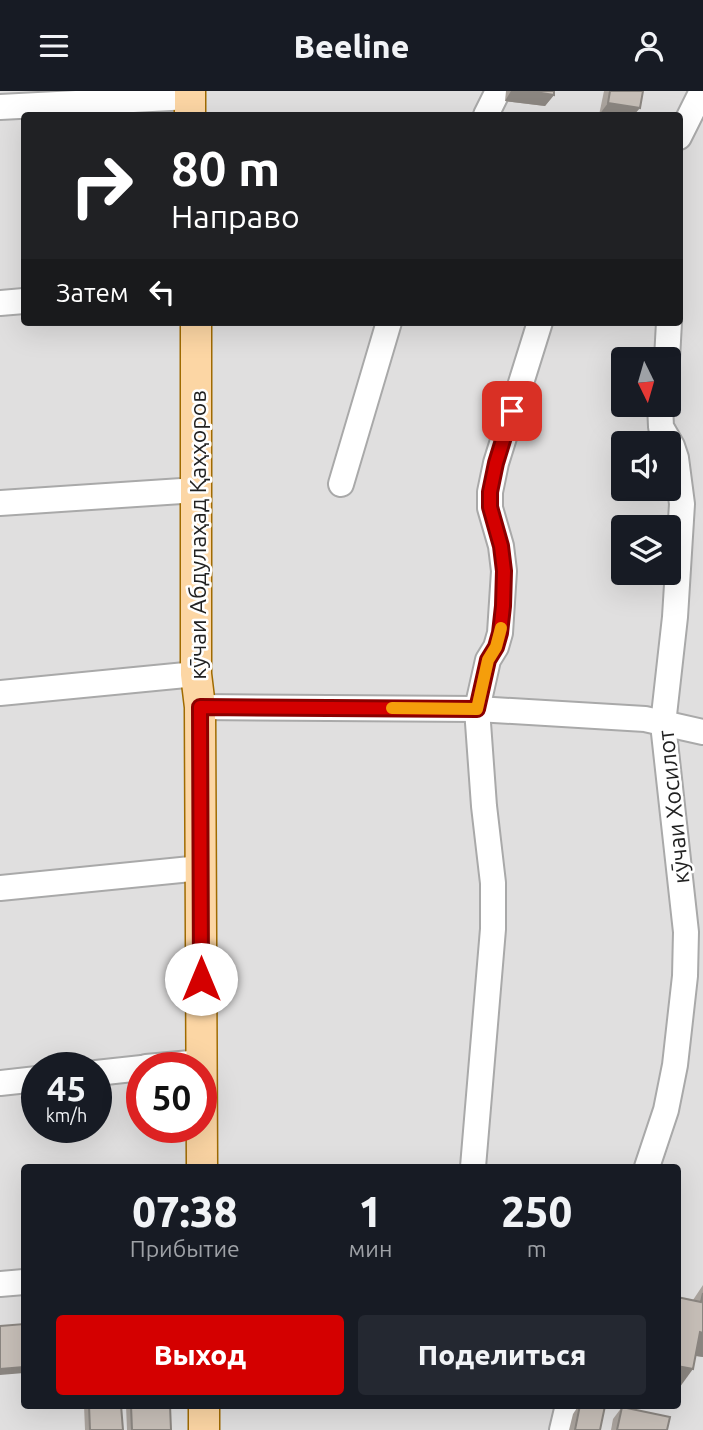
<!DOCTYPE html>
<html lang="ru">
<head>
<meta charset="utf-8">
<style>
	:root { --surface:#171b24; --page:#242831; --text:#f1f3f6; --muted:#9ea1a6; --accent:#d40000 }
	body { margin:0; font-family:Ubuntu,sans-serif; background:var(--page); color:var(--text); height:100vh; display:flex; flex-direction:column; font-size:26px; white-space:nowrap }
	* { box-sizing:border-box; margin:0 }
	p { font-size:23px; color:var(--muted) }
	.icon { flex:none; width:38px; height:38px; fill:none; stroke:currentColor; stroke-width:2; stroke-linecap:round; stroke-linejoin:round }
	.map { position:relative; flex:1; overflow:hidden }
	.sheet { position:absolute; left:21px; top:1073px; width:660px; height:245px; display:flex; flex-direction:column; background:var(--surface); border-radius:7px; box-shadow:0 7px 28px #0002 }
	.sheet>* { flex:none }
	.banner { position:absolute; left:21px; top:21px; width:662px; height:214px; border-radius:7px; box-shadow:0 7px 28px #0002; background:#202124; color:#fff; overflow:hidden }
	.needle { width:46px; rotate:175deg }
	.buttons { position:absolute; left:611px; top:256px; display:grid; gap:14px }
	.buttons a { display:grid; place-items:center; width:70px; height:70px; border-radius:7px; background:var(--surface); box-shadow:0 7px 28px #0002; font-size:35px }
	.speed { position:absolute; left:21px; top:961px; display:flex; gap:14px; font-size:35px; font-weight:700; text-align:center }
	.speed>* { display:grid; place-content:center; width:91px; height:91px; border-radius:50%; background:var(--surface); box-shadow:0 7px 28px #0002; line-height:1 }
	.speed small { font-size:18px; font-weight:400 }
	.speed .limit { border:10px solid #d22; background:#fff; color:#111 }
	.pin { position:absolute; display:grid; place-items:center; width:60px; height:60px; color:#fff; margin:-30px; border-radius:14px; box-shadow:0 4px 10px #0006 }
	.me { position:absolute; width:77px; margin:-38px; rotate:0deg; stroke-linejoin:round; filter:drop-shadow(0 0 5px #0008) }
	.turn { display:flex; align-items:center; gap:24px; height:147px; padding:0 35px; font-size:32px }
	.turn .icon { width:91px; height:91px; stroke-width:2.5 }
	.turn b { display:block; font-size:49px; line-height:60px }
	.then { display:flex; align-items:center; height:66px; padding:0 35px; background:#0003; gap:14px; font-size:26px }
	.eta { display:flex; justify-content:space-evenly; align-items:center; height:119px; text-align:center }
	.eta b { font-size:42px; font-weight:800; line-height:49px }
	.cta { display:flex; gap:14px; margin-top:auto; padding:14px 35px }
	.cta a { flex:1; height:80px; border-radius:7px; background:var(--accent); color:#fff; font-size:28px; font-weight:800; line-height:80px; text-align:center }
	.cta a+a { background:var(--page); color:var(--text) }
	header { display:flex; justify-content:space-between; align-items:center; height:91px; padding:0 35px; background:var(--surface); font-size:32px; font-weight:800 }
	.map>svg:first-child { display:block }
	.residential { fill:#e0dfdf; fill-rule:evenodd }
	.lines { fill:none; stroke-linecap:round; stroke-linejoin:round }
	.minor-casing { stroke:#a9a9a9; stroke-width:28 }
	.major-casing { stroke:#a06b00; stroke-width:33 }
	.minor { stroke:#fff; stroke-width:24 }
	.major { stroke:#fcd6a4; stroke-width:30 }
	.wall { fill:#aba49e }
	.shaded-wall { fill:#8b8681 }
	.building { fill:#c7bfb8; stroke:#8b8681; stroke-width:2 }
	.route-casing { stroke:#8a0000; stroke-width:18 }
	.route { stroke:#d40000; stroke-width:12 }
	.slow { stroke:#f59e0b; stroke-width:12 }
	.labels { text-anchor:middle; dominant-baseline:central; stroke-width:5; stroke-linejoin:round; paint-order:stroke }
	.street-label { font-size:23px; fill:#222; stroke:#fff }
</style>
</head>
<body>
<header><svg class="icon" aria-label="menu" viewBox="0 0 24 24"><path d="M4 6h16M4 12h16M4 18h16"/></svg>Beeline<svg class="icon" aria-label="person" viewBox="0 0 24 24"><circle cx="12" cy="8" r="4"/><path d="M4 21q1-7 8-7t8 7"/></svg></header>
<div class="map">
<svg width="703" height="1339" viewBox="0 0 703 1339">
	<rect width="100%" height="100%" fill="#f2efe9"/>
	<path class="residential" d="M0 0H703V1339H0ZM24 24H679V231H24ZM623 268H668V313H623ZM623 352H668V397H623ZM623 436H668V481H623ZM37 976H96V1036H37ZM142 976H201V1036H142ZM24 1076H677V1314H24Z"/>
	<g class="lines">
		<defs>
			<g id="minor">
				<path d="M0 16 190 6"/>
				<path d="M486 24 498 0"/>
				<path d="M679 46 702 0"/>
				<path d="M0 212 24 210"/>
				<path d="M667 268 669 231"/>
				<path d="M341 393 389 231"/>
				<path d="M0 412 197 399"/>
				<path d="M0 602 196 583"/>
				<path d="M200 616 477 618 645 628 703 641"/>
				<path d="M0 797 201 777"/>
				<path d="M146 976 202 971"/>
				<path d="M96 982 142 977"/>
				<path d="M0 992 37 988"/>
				<path d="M473 1076 493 838V792L484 715 477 618 488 569 496 556 500 542 504 480 501 455 490 417V401L496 372 540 231"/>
				<path d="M647 1076 666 1019 675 974 685 885 686 841 663 633 675 526 682 413 676 367 672 355 661 336 660 313"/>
				<path d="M0 1193 24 1191"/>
				<path d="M562 1339 568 1314"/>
			</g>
			<g id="major">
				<path d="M190 0V24"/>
				<path d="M196 231V583L200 616 202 1076"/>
				<path d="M204 1314V1339"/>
			</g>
		</defs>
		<use href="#minor" class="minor-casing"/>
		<use href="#major" class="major-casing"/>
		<use href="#minor" class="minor"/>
		<use href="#major" class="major"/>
	</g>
	<g class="wall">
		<path d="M506 0H554V4L545 15 505 10Z"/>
		<path d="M604 0H643L599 24Z"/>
		<path d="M703 1194V1266L695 1265 677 1300 693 1209Z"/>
		<path d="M84 1314H121L123 1339H85Z"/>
		<path d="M126 1314H170L171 1339H127Z"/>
		<path d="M579 1314H599L600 1339H569L573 1323Z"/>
		<path d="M622 1316 667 1339H611L613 1328Z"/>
	</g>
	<g class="shaded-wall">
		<path d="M511 0H529L554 4 545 15 505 10Z"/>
		<path d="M608 12 640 17 634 24H599Z"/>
		<path d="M700 1241 703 1242V1266L685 1263Z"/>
		<path d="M677 1275 693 1278 677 1300Z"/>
		<path d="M24 1276V1282L0 1284V1278Z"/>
		<path d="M602 1314H617L615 1317Z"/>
	</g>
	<g class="building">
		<path d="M529 0H554V4Z"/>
		<path d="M610 0H643L640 17 608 12Z"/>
		<path d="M703 1202V1242L700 1241 693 1278 677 1275V1206L701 1211Z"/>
		<path d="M24 1233V1276L0 1278V1235Z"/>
		<path d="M89 1314H121L123 1339H90Z"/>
		<path d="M131 1314H170L171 1339H132Z"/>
		<path d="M580 1314H599L605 1315 600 1339H575Z"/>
		<path d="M622 1316 670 1326 667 1339H617Z"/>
	</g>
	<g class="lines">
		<defs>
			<path id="route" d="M201 888 200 616 477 618 488 569 496 556 500 542 503 515 504 480 501 455 490 416V401L496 372 512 320"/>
		</defs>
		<use href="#route" class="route-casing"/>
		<use href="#route" class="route"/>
		<path class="slow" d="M392 617 477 618 488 569 496 556 501 537"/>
	</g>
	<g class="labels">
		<g class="street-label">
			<text transform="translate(197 444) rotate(-90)">кӯчаи Абдулаҳад Қаҳҳоров</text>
			<text transform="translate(673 716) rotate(-96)">кӯчаи Хосилот</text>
		</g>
	</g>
</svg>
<div class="buttons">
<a><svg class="needle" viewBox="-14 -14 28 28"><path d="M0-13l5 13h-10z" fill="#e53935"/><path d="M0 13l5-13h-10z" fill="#9ea1a6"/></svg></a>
<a><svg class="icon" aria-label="sound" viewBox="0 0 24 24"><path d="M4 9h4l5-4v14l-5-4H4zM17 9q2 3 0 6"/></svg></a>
<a><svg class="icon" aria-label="layers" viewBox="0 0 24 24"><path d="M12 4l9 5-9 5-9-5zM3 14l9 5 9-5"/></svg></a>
</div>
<div class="speed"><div>45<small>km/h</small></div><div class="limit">50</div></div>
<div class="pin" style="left:512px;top:320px;background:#d93025"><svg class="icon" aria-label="arrive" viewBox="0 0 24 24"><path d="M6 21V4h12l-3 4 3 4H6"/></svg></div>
<svg class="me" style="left:201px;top:888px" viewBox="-20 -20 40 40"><circle r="19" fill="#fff"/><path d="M0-13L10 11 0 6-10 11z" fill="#d40000"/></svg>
<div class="banner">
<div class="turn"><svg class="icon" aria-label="right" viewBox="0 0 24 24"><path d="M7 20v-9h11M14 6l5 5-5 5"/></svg><div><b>80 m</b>Направо</div></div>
<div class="then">Затем<svg class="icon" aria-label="left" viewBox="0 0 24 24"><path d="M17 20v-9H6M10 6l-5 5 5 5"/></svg></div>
</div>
<section class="sheet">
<div class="eta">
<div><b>07:38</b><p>Прибытие</p></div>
<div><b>1</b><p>мин</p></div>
<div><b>250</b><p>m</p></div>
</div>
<div class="cta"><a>Выход</a><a>Поделиться</a></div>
</section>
</div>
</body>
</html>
